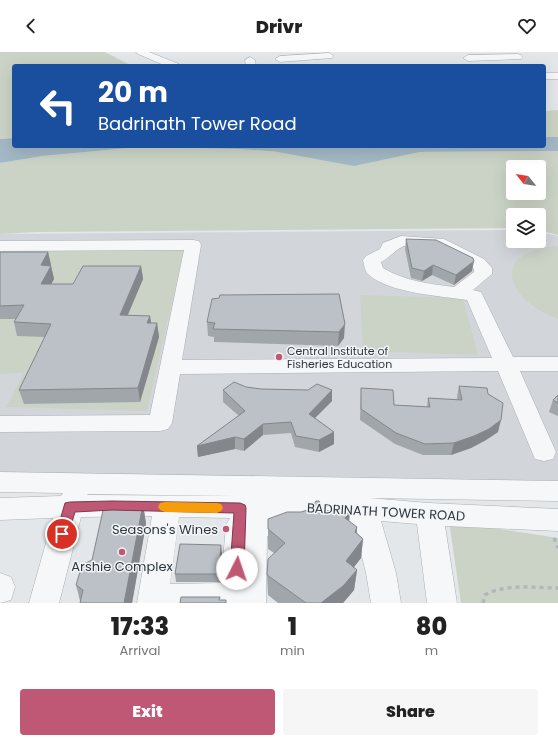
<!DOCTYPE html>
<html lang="en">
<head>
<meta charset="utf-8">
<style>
	:root { --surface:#fff; --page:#f6f6f6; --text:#222; --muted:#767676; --accent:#bf5875 }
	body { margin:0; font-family:Poppins,sans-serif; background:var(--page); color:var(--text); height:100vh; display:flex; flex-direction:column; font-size:15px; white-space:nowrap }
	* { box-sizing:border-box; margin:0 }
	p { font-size:13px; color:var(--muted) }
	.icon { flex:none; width:22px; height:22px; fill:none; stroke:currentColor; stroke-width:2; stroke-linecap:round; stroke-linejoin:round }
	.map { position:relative; height:551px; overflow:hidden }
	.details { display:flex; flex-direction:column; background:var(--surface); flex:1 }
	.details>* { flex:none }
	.guide { position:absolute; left:12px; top:12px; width:534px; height:84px; border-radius:4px; box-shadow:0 4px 16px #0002; background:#1a4fa0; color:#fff; overflow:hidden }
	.needle { width:26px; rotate:300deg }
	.tools { position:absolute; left:506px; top:108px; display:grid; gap:8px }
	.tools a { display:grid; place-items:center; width:40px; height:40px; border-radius:4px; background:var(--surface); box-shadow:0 4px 16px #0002; font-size:20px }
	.pin { position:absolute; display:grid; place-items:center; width:34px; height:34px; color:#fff; margin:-17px; border:2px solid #fff; border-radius:50%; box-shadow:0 1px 4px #0007 }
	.me { position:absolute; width:44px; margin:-22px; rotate:4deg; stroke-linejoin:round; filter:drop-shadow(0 0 3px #0008) }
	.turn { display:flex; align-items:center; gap:14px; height:84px; padding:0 20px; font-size:18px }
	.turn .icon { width:52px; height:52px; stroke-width:2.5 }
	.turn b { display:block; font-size:28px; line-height:34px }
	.eta { display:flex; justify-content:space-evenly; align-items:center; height:68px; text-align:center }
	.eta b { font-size:24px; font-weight:800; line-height:28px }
	.primary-button { display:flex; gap:8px; margin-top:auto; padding:8px 20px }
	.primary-button a { flex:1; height:46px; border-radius:4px; background:var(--accent); color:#fff; font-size:16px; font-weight:800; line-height:46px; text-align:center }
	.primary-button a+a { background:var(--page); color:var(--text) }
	header { display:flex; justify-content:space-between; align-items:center; height:52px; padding:0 20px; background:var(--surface); font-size:18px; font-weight:800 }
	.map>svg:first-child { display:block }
	.built { fill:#d2d6db }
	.green { fill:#cbd3c6; fill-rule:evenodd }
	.water { fill:#a3b8c5 }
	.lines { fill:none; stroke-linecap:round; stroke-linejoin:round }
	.river { fill:#a3b8c5; fill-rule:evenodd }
	.minor-casing { stroke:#a9afb4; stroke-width:1 }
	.path { stroke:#b2b6b9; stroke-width:3.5; stroke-dasharray:4 4; stroke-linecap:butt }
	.minor { fill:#f6f7f8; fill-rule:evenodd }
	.wall { fill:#a1a6aa }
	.shaded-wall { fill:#83878b }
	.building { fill:#bbc1c6; stroke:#83878b }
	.route { fill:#bf5875; stroke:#7c394c }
	.slow { fill:#f59e0b }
	.poi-dot { fill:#bf5875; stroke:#f3f5f7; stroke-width:1.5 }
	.labels { text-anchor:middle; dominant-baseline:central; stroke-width:3; stroke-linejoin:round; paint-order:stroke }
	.poi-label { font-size:11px; fill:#2d3740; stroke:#f3f5f7; text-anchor:start }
	.near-street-label { font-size:13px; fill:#2d3740; stroke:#f3f5f7 }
	.near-poi-label { font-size:13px; fill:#2d3740; stroke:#f3f5f7; text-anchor:end }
</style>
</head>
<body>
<header><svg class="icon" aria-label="back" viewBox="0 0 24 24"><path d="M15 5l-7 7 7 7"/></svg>Drivr<svg class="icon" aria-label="heart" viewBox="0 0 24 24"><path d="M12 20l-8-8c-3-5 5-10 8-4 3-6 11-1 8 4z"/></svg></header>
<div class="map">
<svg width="558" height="551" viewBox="0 0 558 551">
	<rect width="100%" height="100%" fill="#e3e7ea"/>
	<path class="built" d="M513 178V189H539V180L558 184V429L0 422V182Z"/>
	<g class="green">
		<path d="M0 0H105L132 14H14V86L0 87Z"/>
		<path d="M558 58V85H544V59Z"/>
		<path d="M139 95 238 97 341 104 404 100 558 99V183L539 178V163H513V176L37 180 0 182V111L43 104ZM513 115H539V141H513Z"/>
		<path d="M558 194V267C507 249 487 199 558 194Z"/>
		<path d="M0 198H184L147 359 6 355 24 321 0 322Z"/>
		<path d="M360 243 463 246 478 303 363 299Z"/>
		<path d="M449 469 558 486V551H461Z"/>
	</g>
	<path class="water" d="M544 85H558V99L404 100 341 104 238 97 139 95 43 104 0 111V87L14 86V94H544Z"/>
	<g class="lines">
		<path class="river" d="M268 94H311L354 102 390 94H437L434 98 419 100 354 114 278 100 271 98Z"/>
		<defs>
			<g id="minor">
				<path d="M136 0H149L179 12 180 14H166L138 2Z"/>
				<path d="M329 1 334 4 332 6 280 10 275 7 280 4Z"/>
				<path d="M518 2 521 3 523 5 521 7 468 9 463 6 468 3Z"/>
				<path d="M250 5 255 8 256 14H246L245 8Z"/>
				<rect x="544" y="21" width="14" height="6"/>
				<path d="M401 184 444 187 484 207 492 216V222L473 238 481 240 483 244 513 305H558V319H520L556 400 553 407 544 409 535 407 498 319 180 322 172 371 168 377 160 379 0 380V364L150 363 184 198 0 199V189L193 188 199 189 201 193 182 308 492 306 467 248C441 244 388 241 368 222 365 219 364 213 363 208L366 204 380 197 383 191ZM404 194 435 196 472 215 474 217V220L454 235C429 232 405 229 383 216L381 210C390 205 395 198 404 194Z"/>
				<path d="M0 420 558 429V449L369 446 429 451 558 457V479L445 474 457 551H427L417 472 381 469 396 521 401 551H371L366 521 356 481C345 478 334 480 322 476L319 467H308L304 475 267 484 266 551H137L152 464 81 465 59 551H29L53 466 0 468V446L61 444 63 441 0 440ZM87 442 234 444 88 443ZM179 465 230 466 226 473 221 531 170 532Z"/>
				<path d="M0 521 11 525 15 535 11 548 0 551Z"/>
			</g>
		</defs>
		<use href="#minor" class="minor-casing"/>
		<g class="path">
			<path d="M554 486 558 496"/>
			<path d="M483 551 485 543C506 531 534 536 558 536"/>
		</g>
		<use href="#minor" class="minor"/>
	</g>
	<g class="wall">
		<path d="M406 187 472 219 454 233 432 223 422 229 411 226 405 197Z"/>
		<path d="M0 200H48L51 213 50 214H51L54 227 51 232H73L141 214 143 227 128 263 150 264 151 271H157L159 285 140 350 24 352 19 338 45 285 17 284 14 270 16 267H0Z"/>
		<path d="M339 242 344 286 338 294 214 290V285L208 284 207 270Z"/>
		<path d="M459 334 488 342 498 380 486 388 471 396 451 403H423L395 392 360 368 361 336 394 353 427 355 428 346 457 348V345Z"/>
		<path d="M246 335 332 349 315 366 334 380V392L319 400 295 395 291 381 263 383 244 399 235 397 198 405 197 394 239 364 223 350V338Z"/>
		<path d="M558 343V364L549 360 553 348Z"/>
		<path d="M143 452 146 472 132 551H80V549L76 533 92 508Z"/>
		<path d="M311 457 323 458 349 469 357 475V481L363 487 361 506 354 515 357 518 354 538 343 551H278L268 543 267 523 274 501 268 497V477L301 460Z"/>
		<path d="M222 501 220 530H176L175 522Z"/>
	</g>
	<g class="shaded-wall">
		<path d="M48 200 51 213 44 225 41 213Z"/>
		<path d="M474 209 472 219 454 233 456 223Z"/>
		<path d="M433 213 432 223 422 229 424 219Z"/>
		<path d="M51 214 54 227 44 245 41 232Z"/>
		<path d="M141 214 143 227 122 276 120 263Z"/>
		<path d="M150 264 152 277 147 271Z"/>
		<path d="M157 271 159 285 140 350 138 336Z"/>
		<path d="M345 272 344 286 338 294 339 280Z"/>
		<path d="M332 338V349L308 373 309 362Z"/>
		<path d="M501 368 498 380 486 388 471 396 451 403 454 391Z"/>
		<path d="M263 372V383L244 399V387Z"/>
		<path d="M334 380V392L319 400V388Z"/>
		<path d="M235 385V397L198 405 197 394Z"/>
		<path d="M143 452 146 472 132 551H124Z"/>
		<path d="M350 461 348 481 345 466Z"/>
		<path d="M357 475 355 495 363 487 361 506 344 528 346 509 355 480Z"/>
		<path d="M221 493 222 501 220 530 219 522Z"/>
		<path d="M357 518 354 538 343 551H321Z"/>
	</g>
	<g class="building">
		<path d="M406 187 436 188 473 206 474 209 456 223 433 213 424 219 412 216Z"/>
		<path d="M0 200H48L41 213 51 214 41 232H73L83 214H141L120 263 150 264 147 271H157L138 336 19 338 51 272 14 270 24 253 0 254Z"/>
		<path d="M339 242 345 272 339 280 213 277 215 271 207 270 212 247 219 246 220 243Z"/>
		<path d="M234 330 246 335 261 337 308 338 317 332 332 338 309 362 334 380 319 388 296 384 291 370 263 372 244 387 235 385 197 394 245 359 223 338Z"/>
		<path d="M459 334 487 336 488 342 503 351 501 368 489 377 474 384 454 391 425 392 396 381 361 357V336L393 338 394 353 430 355 428 346 462 348Z"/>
		<path d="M558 343V351L553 348Z"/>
		<path d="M316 449H319L323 458 350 461 345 466 357 475 355 480 363 487 346 509 357 518 343 534 321 551H306L267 523 268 507 285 491 268 477V467L287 460H301L311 457Z"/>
		<path d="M143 452 124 551H80L83 538 76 533 82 513 92 508 104 454Z"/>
		<path d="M180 492 221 493 219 522H175Z"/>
		<path d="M181 545H220L219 548H226V551H180Z"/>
	</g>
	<path class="route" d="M112 449 240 451 245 453 246 456 244 517 242 521 237 523 232 521 230 517 234 461 112 458 75 460 67 486 62 488 58 486 56 482 65 451 70 450Z"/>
	<path class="slow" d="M165 450 217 451 221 452 223 456 221 459 217 461 165 460 160 458 158 455 160 451Z"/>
	<g class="poi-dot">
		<circle cx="279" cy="305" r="4"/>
		<circle cx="226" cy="477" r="4"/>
		<circle cx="122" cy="500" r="4"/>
	</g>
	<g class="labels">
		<g class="poi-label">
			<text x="287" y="299">Central Institute of<tspan x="287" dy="13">Fisheries Education</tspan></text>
		</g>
		<g class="near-street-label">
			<text transform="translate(386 460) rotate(3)">BADRINATH TOWER ROAD</text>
		</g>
		<g class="near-poi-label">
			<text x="218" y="477">Seasons's Wines</text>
			<text x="122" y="514" text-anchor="middle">Arshie Complex</text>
		</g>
	</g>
</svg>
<div class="tools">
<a><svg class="needle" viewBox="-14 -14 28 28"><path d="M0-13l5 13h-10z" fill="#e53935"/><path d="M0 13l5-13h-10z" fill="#767676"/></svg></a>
<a><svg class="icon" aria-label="layers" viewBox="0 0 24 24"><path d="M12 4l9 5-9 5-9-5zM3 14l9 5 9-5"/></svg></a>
</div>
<div class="pin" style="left:62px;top:482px;background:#d93025"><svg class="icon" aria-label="arrive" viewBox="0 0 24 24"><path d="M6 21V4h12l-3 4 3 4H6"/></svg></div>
<svg class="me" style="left:237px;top:517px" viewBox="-20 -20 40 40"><circle r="19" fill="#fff"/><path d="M0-13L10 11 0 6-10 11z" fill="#bf5875"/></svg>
<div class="guide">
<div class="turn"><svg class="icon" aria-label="left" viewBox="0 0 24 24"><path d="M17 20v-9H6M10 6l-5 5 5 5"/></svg><div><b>20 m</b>Badrinath Tower Road</div></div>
</div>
</div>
<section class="details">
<div class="eta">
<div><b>17:33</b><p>Arrival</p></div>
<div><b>1</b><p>min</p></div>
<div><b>80</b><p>m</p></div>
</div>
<div class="primary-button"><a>Exit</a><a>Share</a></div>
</section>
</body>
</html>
